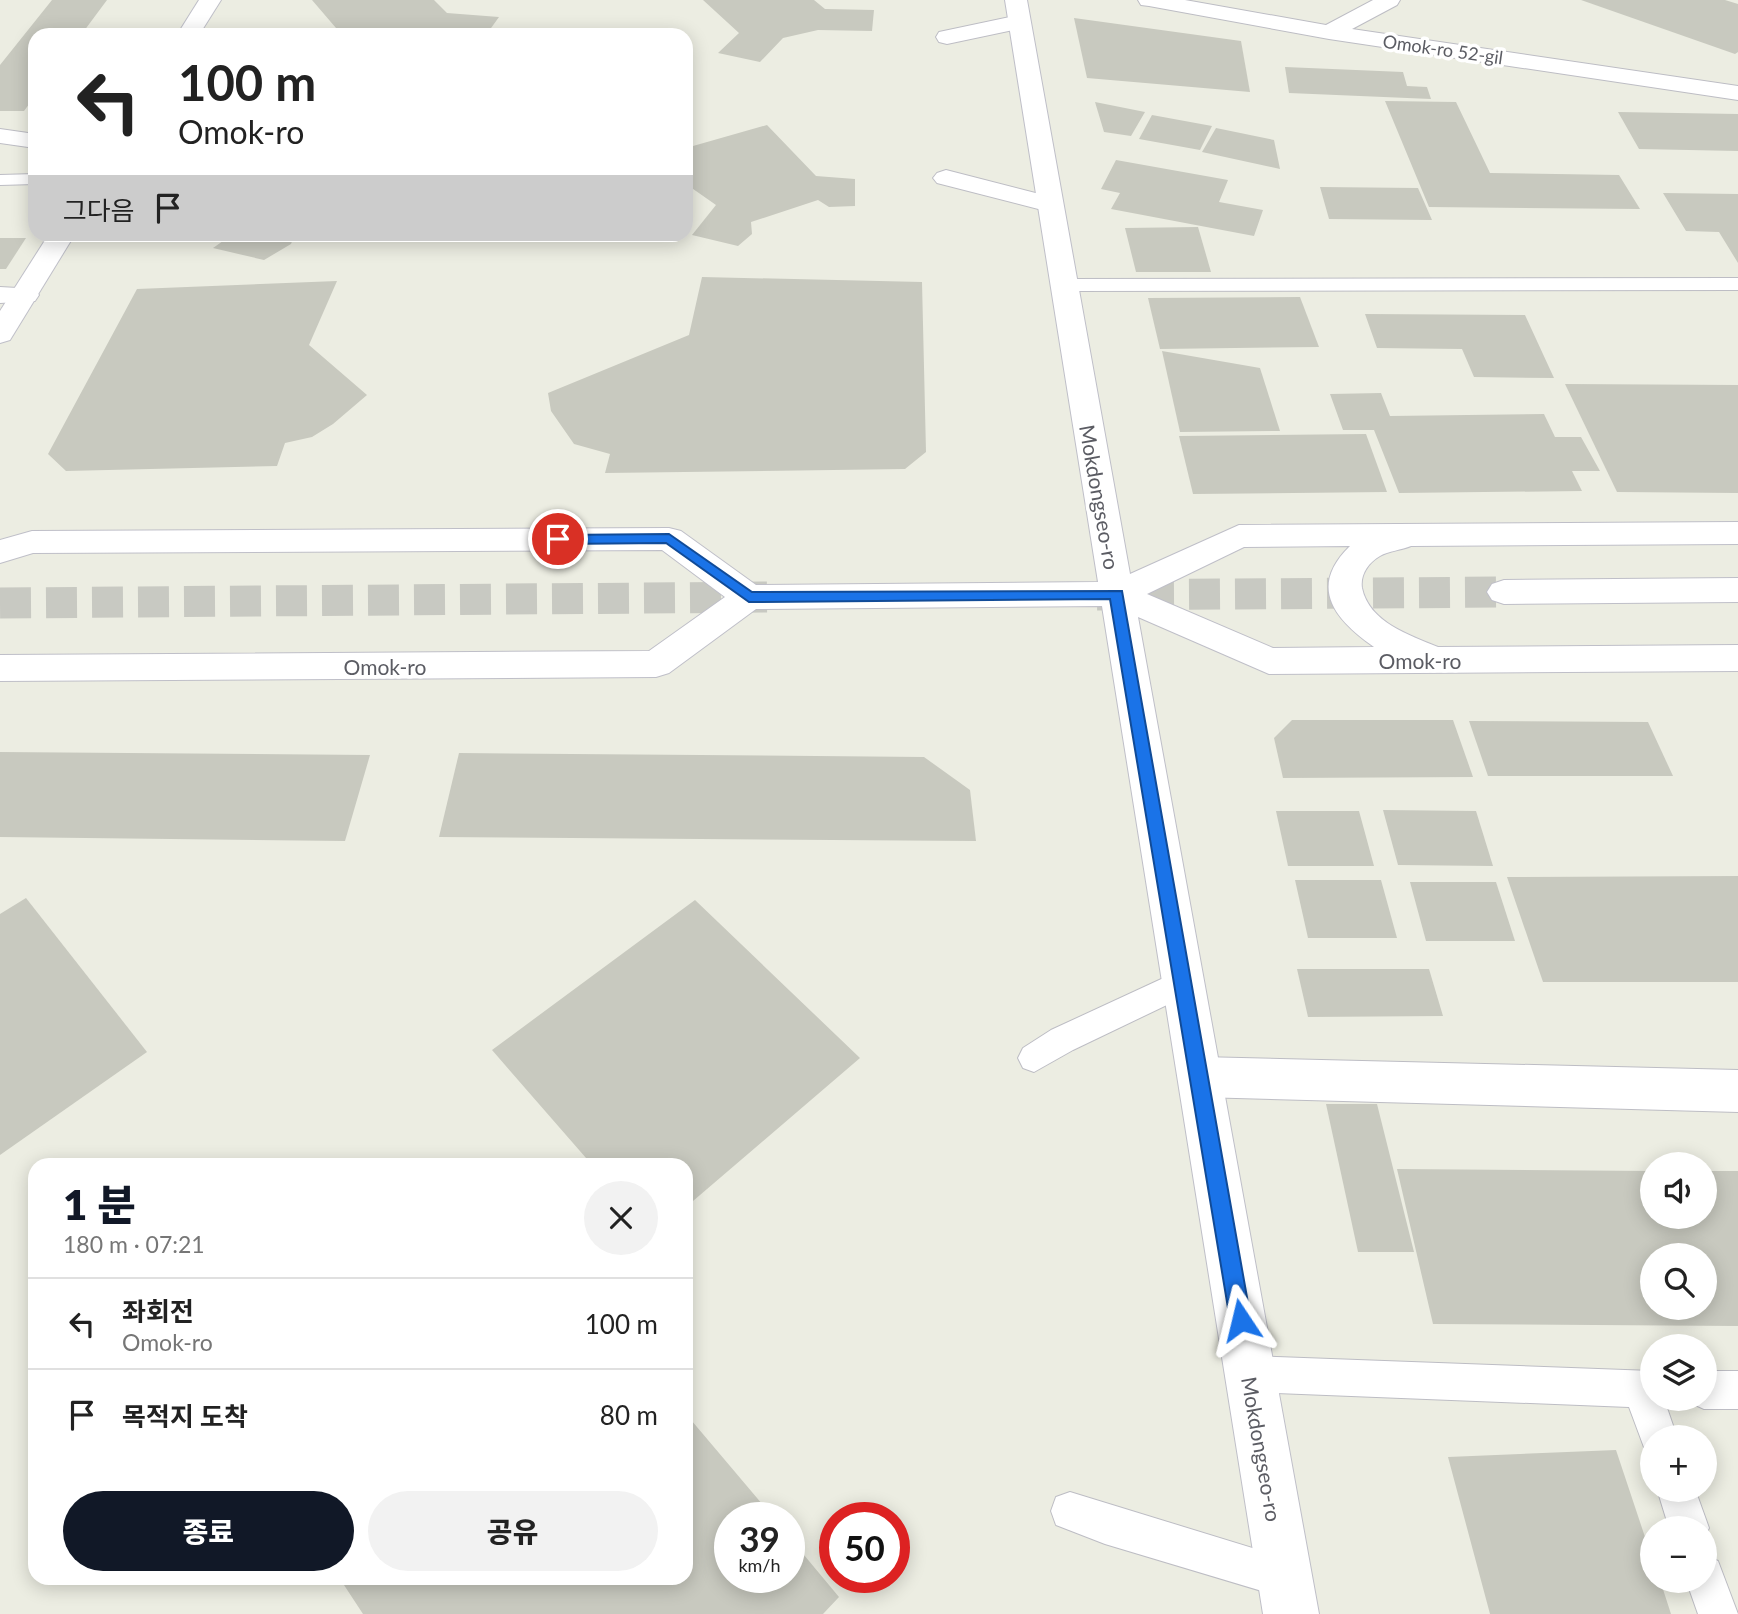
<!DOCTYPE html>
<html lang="ko">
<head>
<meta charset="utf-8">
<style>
	:root { --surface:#fff; --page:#f2f2f2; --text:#222; --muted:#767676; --line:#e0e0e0; --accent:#111827 }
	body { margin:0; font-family:Lato,"Noto Sans KR",sans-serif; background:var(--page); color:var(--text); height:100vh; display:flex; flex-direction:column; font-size:26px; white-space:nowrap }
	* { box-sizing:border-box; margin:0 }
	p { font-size:23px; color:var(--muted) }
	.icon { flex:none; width:38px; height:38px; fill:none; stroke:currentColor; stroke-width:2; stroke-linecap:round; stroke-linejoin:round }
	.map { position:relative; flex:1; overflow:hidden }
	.panel { position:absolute; left:28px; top:1158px; width:665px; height:427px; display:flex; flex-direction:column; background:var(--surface); border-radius:21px; box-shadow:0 4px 18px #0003 }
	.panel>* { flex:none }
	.guide { position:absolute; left:28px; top:28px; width:665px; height:214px; border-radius:21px; box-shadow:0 4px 18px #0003; background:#fff; color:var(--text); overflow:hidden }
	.buttons { position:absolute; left:1640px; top:1152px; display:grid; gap:14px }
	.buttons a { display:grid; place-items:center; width:77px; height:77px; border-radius:50%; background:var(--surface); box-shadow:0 4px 18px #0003; font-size:35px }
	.speed { position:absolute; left:714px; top:1502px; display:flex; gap:14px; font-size:35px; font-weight:700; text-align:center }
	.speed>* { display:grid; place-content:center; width:91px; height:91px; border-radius:50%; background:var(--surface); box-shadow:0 4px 18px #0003; line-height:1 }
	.speed small { font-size:18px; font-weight:400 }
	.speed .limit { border:10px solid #d22; background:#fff; color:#111 }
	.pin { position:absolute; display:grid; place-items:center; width:60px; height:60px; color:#fff; margin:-30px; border:4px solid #fff; border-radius:50%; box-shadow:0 2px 7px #0007 }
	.me { position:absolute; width:77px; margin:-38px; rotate:350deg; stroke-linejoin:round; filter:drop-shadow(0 0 5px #0008) }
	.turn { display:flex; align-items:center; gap:24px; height:147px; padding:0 35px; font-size:32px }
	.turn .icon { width:91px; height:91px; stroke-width:2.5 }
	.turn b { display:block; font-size:49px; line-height:60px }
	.then { display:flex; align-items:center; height:66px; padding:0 35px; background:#0003; gap:14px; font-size:26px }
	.round { display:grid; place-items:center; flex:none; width:74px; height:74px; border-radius:37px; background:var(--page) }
	.head { display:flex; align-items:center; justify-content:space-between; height:119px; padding:0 35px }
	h1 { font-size:42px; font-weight:800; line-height:52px; color:var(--accent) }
	.action { display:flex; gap:14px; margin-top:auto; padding:14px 35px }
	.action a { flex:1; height:80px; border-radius:42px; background:var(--accent); color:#fff; font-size:28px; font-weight:800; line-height:80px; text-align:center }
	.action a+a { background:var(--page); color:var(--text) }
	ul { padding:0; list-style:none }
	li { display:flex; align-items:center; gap:21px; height:91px; padding:0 35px; border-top:2px solid var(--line) }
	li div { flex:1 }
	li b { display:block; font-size:26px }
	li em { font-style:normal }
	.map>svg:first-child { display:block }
	.building { fill:#c8c9bf; fill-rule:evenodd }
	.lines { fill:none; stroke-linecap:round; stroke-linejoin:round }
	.secondary-tunnel { stroke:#c8c9c2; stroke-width:31; stroke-dasharray:31 15; stroke-linecap:butt }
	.service-casing { stroke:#bdbdc4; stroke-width:2 }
	.minor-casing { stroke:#bdbdc4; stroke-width:2 }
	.secondary-casing { stroke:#bfbfc8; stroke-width:2 }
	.service { fill:#fff; fill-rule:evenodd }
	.minor { fill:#fff; fill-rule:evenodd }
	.secondary { fill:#fff; fill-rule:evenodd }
	.route { fill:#1a73e8; stroke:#114b97; stroke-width:2 }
	.labels { text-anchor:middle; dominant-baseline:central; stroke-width:7; stroke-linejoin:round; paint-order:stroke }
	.far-street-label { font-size:18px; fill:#5b5c63; stroke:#fff }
	.street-label { font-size:21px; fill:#5b5c63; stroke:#fff }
</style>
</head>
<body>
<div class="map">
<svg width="1738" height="1614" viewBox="0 0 1738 1614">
	<rect width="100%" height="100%" fill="#ecede2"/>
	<g class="building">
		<path d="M52 0H107L81 35H35V96L24 111H0V65Z"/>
		<path d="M312 0H434L447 13 499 17 486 35 435 31 421 35H342Z"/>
		<path d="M703 0H814L825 9 874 10 872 31 818 30 783 38 760 62 718 53 739 33Z"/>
		<path d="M1581 0H1725L1738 4V52L1735 54Z"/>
		<path d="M1074 18 1241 41 1250 92 1087 78Z"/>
		<path d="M1285 67 1403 72 1407 86 1427 87 1431 99 1289 93Z"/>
		<path d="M1385 101 1456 102 1490 173 1619 175 1640 209 1429 207Z"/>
		<path d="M1095 102 1145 112 1131 136 1104 132Z"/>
		<path d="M1618 112 1738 114V151L1639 149Z"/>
		<path d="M1152 115 1212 126 1200 150 1139 139Z"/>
		<path d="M767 125 816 176 855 179V206L829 207 818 200 751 222 752 234 738 246 692 235 716 205 686 184V148Z"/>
		<path d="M1216 128 1274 140 1280 169 1202 152Z"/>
		<path d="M1116 160 1228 180 1219 202 1263 210 1254 236 1111 209 1120 193 1101 189Z"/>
		<path d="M1320 187 1418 188 1432 220 1329 219Z"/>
		<path d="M1663 193 1738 194V263L1719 232 1686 231Z"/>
		<path d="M1198 227 1211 272H1136L1125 228Z"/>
		<path d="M233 234H295L291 244 264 260 213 248Z"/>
		<path d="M0 238H26L6 269H0Z"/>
		<path d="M702 277 922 282 926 452 905 469 605 473 610 454 574 444 551 411 548 393 689 335Z"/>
		<path d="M337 281 309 345 367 395 333 424 312 437 285 443 277 466 66 471 48 454 137 289Z"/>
		<path d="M1300 297 1319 347 1160 349 1148 298Z"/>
		<path d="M1365 314 1525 315 1554 378 1474 377 1462 349 1377 348Z"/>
		<path d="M1162 351 1260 368 1280 431 1180 432Z"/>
		<path d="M1565 384 1738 385V493L1617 492Z"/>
		<path d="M1381 393 1390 416 1544 414 1555 437H1581L1600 471H1572L1582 491 1399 493 1374 430H1343L1330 394Z"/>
		<path d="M1366 434 1387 492 1193 494 1179 436Z"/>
		<path d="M1292 720H1453L1473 777 1283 778 1274 738Z"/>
		<path d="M1469 721 1648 722 1673 776H1488Z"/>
		<path d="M0 752 370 755 345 841 0 837Z"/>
		<path d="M459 753 924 757 970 790 976 841 439 837Z"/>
		<path d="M1383 810 1476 811 1493 866 1398 865Z"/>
		<path d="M1276 811H1359L1374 866H1288Z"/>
		<path d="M1738 876V982H1543L1507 877Z"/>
		<path d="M1295 880H1381L1397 938H1308Z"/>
		<path d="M1410 882H1496L1515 941H1426Z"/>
		<path d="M26 898 147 1052 0 1155V914Z"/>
		<path d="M695 900 860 1058 686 1207V1166H593L492 1050Z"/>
		<path d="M1297 969H1429L1443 1016 1308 1017Z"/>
		<path d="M1326 1104H1377L1414 1252H1358Z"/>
		<path d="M1397 1169 1652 1171V1216H1704V1171H1738V1326L1433 1324ZM1652 1255H1704V1307H1652Z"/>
		<path d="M686 1414 773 1517H730V1577H789V1537L839 1597 823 1614H363L344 1585 352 1578H686Z"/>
		<path d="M1616 1450 1652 1558V1580H1660L1671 1614H1490L1448 1457Z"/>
	</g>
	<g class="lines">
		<g class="secondary-tunnel">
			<path d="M1097 595 1504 592"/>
			<path d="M0 603 778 597"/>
		</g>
		<defs>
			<g id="service">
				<path d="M35 174V184L0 185V175Z"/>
				<path d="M1738 278V290L1064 291 1057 289 1054 285 1057 281 1064 279Z"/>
				<path d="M1183 969 1194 972 1198 982 1194 992 1073 1050 1034 1072 1023 1068 1018 1058 1023 1048 1051 1030Z"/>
				<path d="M1250 1356 1652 1371V1398H1667L1665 1402 1677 1437H1652V1453L1645 1450 1629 1407 1250 1392 1237 1387 1232 1374 1237 1361Z"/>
				<path d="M1704 1371H1738V1409H1704L1691 1403 1689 1398H1704Z"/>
				<path d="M1657 1489H1695L1709 1528 1704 1538V1528H1669Z"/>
				<path d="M1070 1492 1285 1558 1299 1564 1305 1578 1299 1592 1285 1598 1105 1544 1056 1525 1051 1511 1056 1497Z"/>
				<path d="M1704 1555 1718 1561 1738 1614H1698L1686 1580H1704Z"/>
			</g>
			<g id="minor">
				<path d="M1138 0H1185L1326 25 1373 0H1400L1397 5 1352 29 1738 86V100L1329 39 1149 6 1141 5Z"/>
				<path d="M1019 15 1027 17 1030 22 1027 27 947 44 939 42 936 37 939 32Z"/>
				<path d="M0 129 35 134V148L0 143Z"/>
				<path d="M946 170 1059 199 1063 204 1059 209 1050 212 937 183 933 178 937 173Z"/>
				<path d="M0 287 35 289 39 295 35 301 0 303Z"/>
				<path d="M1200 1057 1738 1070V1112L1200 1097 1184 1091 1178 1077 1184 1063Z"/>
			</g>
			<g id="secondary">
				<path d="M199 0H221L199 35H177Z"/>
				<path d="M1005 0H1027L1130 574 1239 525 1738 522V544L1411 546C1402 550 1388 551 1380 556 1368 563 1360 575 1362 588 1369 622 1409 635 1438 647L1738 645V671L1269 674 1138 617 1319 1614H1263L1102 606 756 609 669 673 656 677 0 681V655L649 651 725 597 662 550 33 553 0 563V540L32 531 669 528 681 531 756 585 1098 582ZM1350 546C1308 587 1334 619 1374 647L1273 648 1147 594 1244 547Z"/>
				<path d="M49 234H75L10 340 0 343V311Z"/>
				<path d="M1738 578V602L1504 604 1492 600 1487 592 1492 584 1504 580Z"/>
			</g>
		</defs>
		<use href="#service" class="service-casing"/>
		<use href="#minor" class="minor-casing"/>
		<use href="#secondary" class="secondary-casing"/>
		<use href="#service" class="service"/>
		<use href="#minor" class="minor"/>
		<use href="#secondary" class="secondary"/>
	</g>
	<path class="route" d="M669 534 752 592 1122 591 1251 1320 1248 1327 1241 1330 1233 1327 1230 1320 1110 599 749 602 666 543 558 544 552 539 558 535Z"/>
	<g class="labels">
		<g class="far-street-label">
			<text transform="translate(1443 49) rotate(8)">Omok-ro 52-gil</text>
		</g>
		<g class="street-label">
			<text transform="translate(1100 497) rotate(80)">Mokdongseo-ro</text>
			<text x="1420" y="660">Omok-ro</text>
			<text x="385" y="666">Omok-ro</text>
			<text transform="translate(1262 1449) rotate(80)">Mokdongseo-ro</text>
		</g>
	</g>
</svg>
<div class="buttons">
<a><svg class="icon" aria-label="sound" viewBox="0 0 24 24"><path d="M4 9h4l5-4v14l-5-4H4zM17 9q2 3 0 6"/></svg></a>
<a><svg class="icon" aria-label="search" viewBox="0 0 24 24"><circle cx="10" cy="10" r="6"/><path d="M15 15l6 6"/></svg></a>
<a><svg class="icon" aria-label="layers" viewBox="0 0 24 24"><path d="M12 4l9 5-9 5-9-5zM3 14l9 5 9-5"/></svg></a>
<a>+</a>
<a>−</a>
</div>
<div class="speed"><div>39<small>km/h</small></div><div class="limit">50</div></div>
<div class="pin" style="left:558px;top:539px;background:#d93025"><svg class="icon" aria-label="arrive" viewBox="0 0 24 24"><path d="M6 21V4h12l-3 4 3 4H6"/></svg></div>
<svg class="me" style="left:1241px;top:1320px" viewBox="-20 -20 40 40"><path d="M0-17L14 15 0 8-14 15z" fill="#1a73e8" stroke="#fff" stroke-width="4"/></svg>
<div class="guide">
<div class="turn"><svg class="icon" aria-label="left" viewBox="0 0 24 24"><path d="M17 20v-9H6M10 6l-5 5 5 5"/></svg><div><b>100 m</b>Omok-ro</div></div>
<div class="then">그다음<svg class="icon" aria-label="arrive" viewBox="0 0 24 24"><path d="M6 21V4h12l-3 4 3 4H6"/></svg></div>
</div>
<section class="panel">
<div class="head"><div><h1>1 분</h1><p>180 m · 07:21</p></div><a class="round"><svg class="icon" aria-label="close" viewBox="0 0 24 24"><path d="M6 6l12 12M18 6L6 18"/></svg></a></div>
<ul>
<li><svg class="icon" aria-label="left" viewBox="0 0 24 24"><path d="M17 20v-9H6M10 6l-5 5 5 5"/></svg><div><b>좌회전</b><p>Omok-ro</p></div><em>100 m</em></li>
<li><svg class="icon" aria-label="arrive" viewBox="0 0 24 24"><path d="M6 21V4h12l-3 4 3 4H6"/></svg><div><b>목적지 도착</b></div><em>80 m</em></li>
</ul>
<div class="action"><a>종료</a><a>공유</a></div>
</section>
</div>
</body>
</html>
